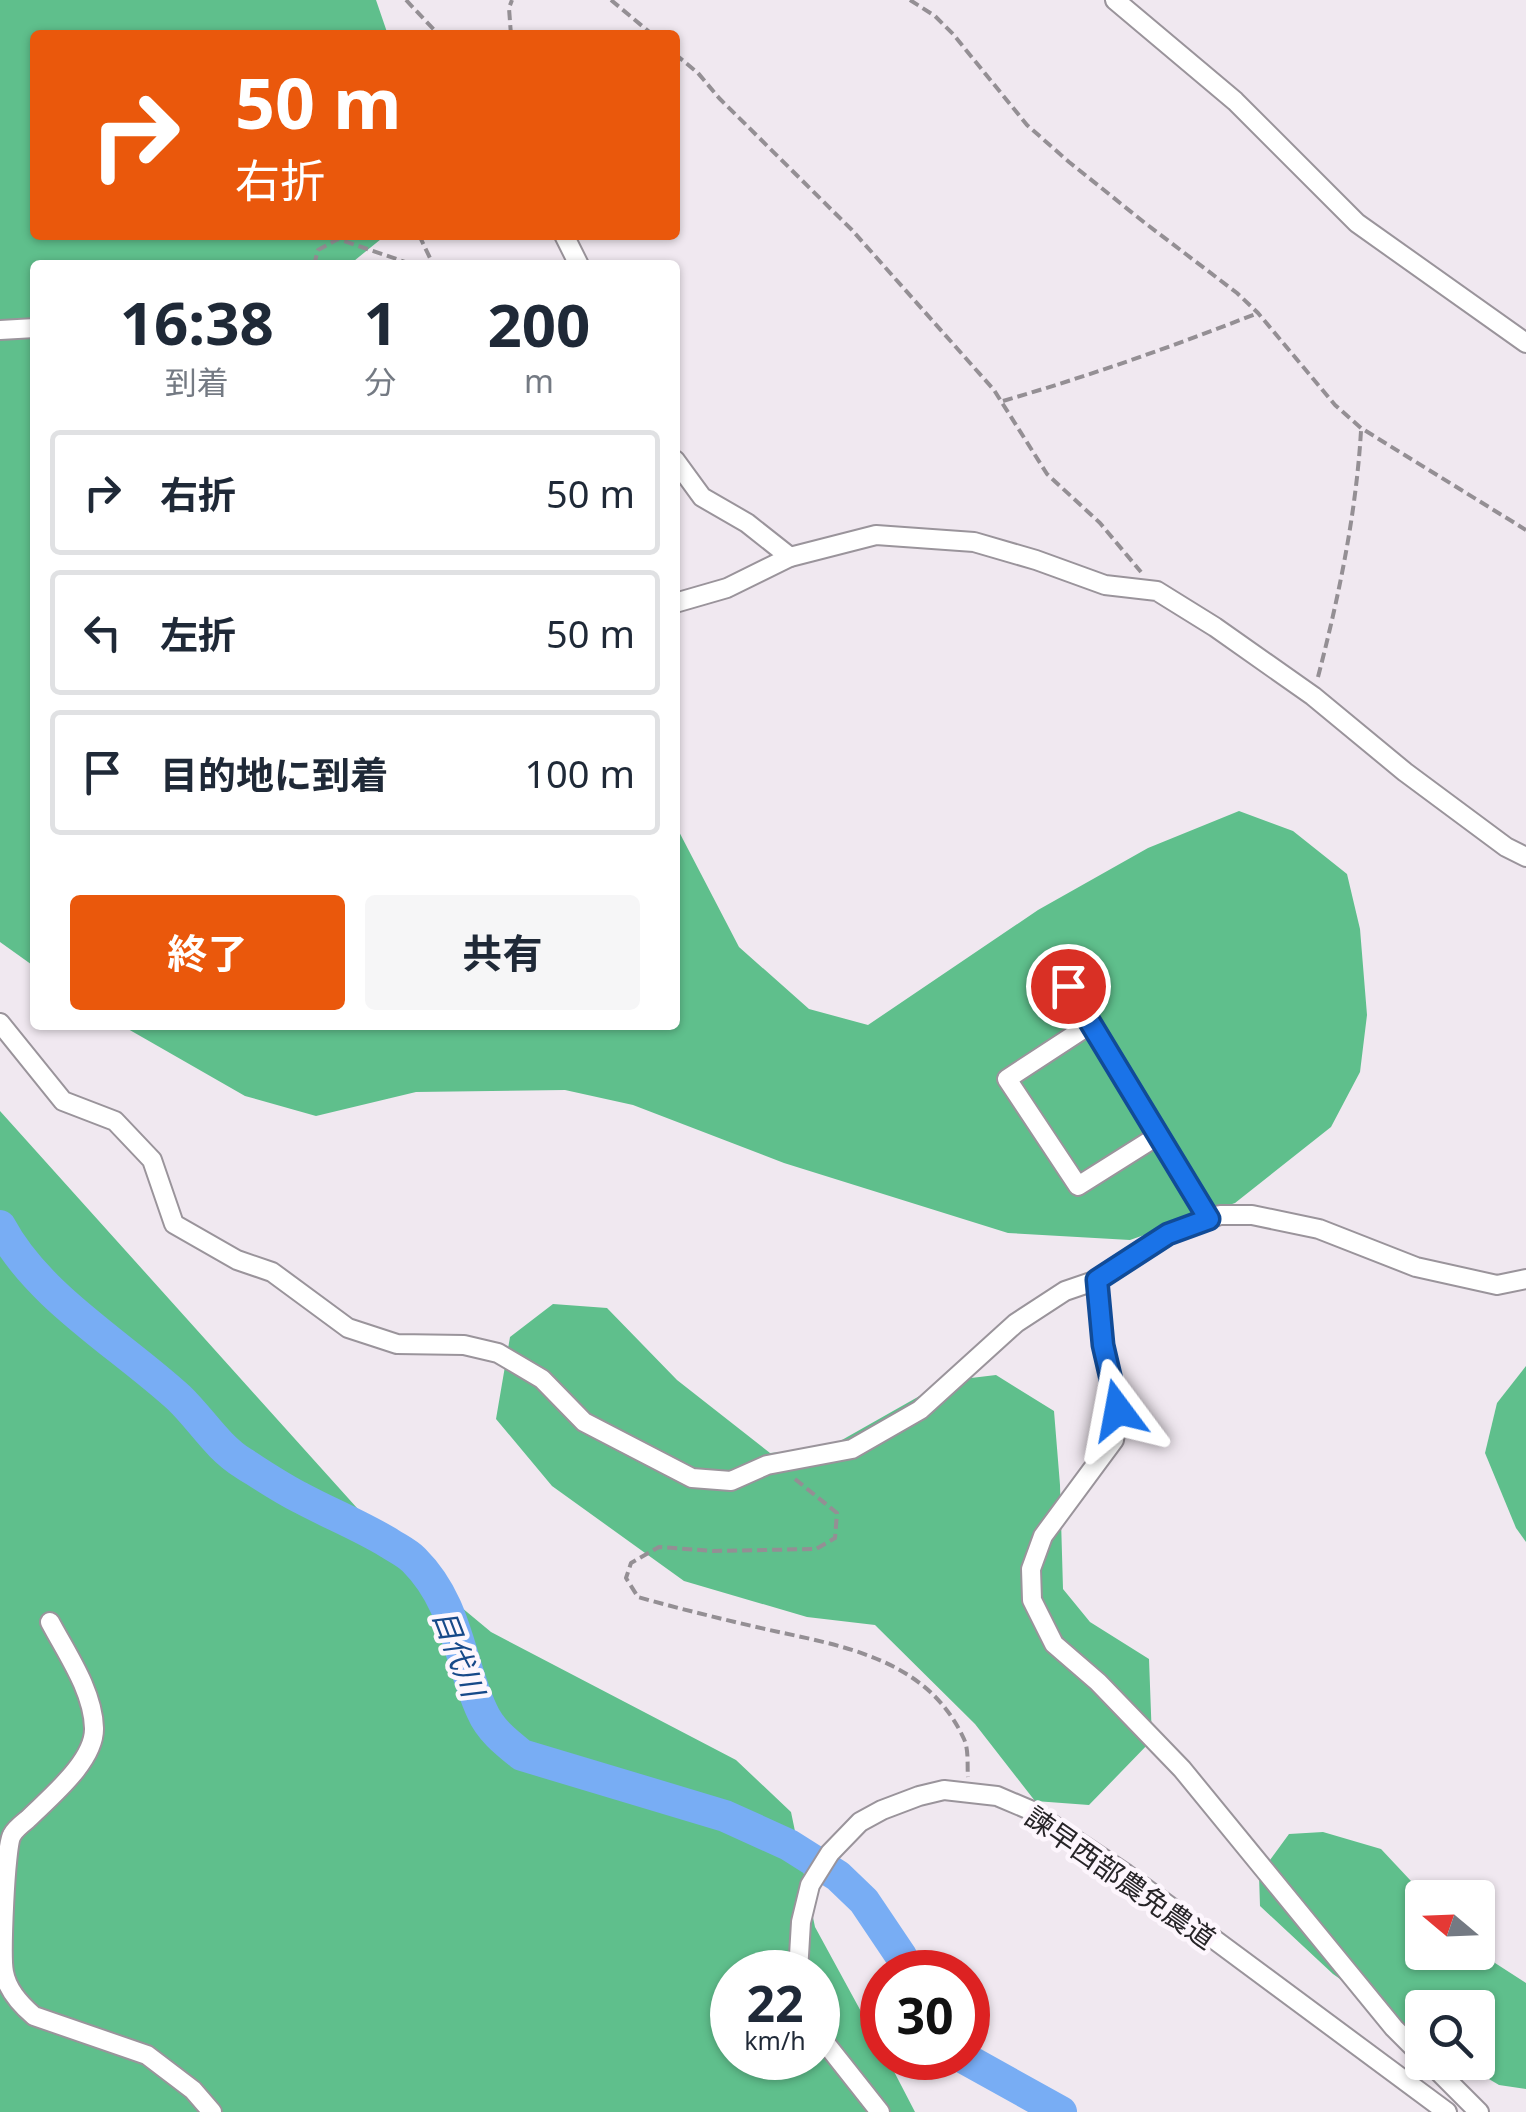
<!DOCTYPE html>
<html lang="ja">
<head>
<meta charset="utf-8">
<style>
	:root { --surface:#fff; --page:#f6f6f7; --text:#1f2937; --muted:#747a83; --line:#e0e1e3; --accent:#ea580c }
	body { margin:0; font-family:"Noto Sans","Noto Sans JP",sans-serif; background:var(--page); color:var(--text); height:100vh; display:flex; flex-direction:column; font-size:38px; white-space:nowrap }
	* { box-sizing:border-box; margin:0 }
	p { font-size:32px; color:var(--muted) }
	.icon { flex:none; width:55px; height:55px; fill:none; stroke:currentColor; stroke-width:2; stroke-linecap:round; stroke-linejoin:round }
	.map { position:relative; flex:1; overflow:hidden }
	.panel { position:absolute; left:30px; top:260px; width:650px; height:770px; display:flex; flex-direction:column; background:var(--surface); border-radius:10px; box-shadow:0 2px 8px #0004 }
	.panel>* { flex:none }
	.top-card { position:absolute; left:30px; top:30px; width:650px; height:210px; border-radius:10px; box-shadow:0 2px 8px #0004; background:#ea580c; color:#fff; overflow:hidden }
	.needle { width:65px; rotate:289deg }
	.buttons { position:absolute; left:1405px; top:1880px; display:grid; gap:20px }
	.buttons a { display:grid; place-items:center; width:90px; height:90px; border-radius:10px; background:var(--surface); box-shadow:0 2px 8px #0004; font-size:50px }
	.speed { position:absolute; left:710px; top:1950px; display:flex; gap:20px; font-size:50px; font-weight:700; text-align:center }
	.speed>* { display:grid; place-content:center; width:130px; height:130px; border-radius:50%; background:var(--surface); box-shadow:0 2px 8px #0004; line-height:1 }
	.speed small { font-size:25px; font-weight:400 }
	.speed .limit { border:15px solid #d22; background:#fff; color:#111 }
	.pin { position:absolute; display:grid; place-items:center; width:85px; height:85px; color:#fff; margin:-42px; border:5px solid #fff; border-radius:50%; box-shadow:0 2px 10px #0007 }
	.me { position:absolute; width:110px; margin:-55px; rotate:347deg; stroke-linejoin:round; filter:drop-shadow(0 0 8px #0008) }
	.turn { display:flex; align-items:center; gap:35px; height:210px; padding:0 40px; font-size:45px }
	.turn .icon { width:130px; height:130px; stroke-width:2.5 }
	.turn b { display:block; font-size:70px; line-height:85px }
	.eta { display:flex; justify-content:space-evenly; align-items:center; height:170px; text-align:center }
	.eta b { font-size:60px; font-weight:700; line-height:70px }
	.primary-button { display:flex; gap:20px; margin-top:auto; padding:20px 40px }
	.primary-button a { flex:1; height:115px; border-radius:10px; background:var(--accent); color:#fff; font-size:40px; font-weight:700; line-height:115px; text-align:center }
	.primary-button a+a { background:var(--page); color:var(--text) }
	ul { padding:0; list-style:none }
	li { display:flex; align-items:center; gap:30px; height:125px; margin:0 20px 15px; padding:0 20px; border:5px solid var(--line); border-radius:10px }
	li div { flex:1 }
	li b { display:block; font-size:38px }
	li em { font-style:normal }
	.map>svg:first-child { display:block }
	.forest { fill:#5fbf8c; fill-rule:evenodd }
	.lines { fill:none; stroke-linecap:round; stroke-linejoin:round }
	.river { stroke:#78adf4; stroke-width:32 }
	.minor-casing { stroke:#9a949b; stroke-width:22 }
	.path { stroke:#948f94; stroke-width:4; stroke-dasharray:10 5; stroke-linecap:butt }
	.minor { stroke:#fff; stroke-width:18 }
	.route-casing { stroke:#114b97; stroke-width:25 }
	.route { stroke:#1a73e8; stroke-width:18 }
	.labels { text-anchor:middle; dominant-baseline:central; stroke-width:9; stroke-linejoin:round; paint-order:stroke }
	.street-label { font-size:28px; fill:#272528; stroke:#fdf6fd }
	.water-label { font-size:30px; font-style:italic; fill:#174989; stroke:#fdf6fd }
</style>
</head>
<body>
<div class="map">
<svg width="1526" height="2112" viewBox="0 0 1526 2112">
	<rect width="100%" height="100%" fill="#f0e8f0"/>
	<g class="forest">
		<path d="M0 0H376L388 35H35V235H386L349 265H35V967L0 942Z"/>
		<path d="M1239 811 1293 831 1347 874 1360 929 1367 1015 1360 1072 1331 1127 1235 1203 1130 1240 1008 1233 784 1163 633 1105 565 1090 416 1092 316 1116 245 1096 121 1025H675V824L739 947 809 1009 868 1025 1038 910 1148 848Z"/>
		<path d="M0 1111 402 1558 491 1632 736 1760 791 1812 815 1927 882 2050V2058H887L915 2112H0ZM732 1972H818V2058H732Z"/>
		<path d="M553 1304 607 1308 677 1380 770 1453 826 1449 946 1381 996 1375 1054 1411 1060 1485 1063 1589 1090 1622 1149 1659 1152 1740 1089 1805 1035 1801 975 1724 875 1625 807 1617 684 1581 552 1486 496 1419 510 1337Z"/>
		<path d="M1526 1366V1542L1516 1528 1485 1453 1497 1403Z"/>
		<path d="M1323 1832 1381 1849 1426 1897 1422 1898V1952H1478L1526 1983V2089L1499 2085 1462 2063 1478 2062V2008H1422V2037L1333 1974 1260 1906 1259 1875 1289 1834Z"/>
	</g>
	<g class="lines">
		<g class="river">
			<path d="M0 1226C38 1297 120 1344 179 1398 201 1419 217 1447 243 1463 262 1475 281 1488 301 1498 331 1514 361 1526 389 1543 398 1549 407 1553 414 1560 458 1604 458 1659 482 1711 490 1730 507 1743 522 1755L725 1816 789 1845 838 1876 864 1901 901 1956 910 1972"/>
			<path d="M964 2058 1061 2112"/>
		</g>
		<defs>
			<g id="minor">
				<path d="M1115 0 1235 101 1357 223 1526 343"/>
				<path d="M564 235 579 265"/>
				<path d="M0 330 35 328"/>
				<path d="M675 460 702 497 747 523 790 557"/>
				<path d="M675 603 727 588 790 557 876 535 974 542 1036 560 1105 585 1157 591 1215 627 1313 696 1405 772 1506 847 1526 857"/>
				<path d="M1068 986 1209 1219"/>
				<path d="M0 1023 63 1101 115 1121 152 1160 174 1224 237 1260 272 1272 348 1328 397 1344 464 1345 498 1353 542 1379 584 1422 692 1478 731 1481 767 1465 852 1449 920 1410 1016 1323 1065 1291 1097 1280 1168 1234 1220 1215H1252L1319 1229 1416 1267 1497 1285 1526 1279"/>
				<path d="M1091 1024 1007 1079 1078 1186 1159 1135"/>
				<path d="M1097 1280 1103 1345 1118 1411 1114 1440 1043 1536 1031 1569 1032 1600 1054 1644 1098 1682 1182 1769 1394 2028 1422 2056"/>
				<path d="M50 1622C67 1654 93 1691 94 1728 95 1761 50 1797 28 1819 23 1823 15 1829 12 1835 5 1846 1 1957 4 1972 7 1989 21 2005 34 2016L147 2055 193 2090 212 2112"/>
				<path d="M798 1972 801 1922 810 1885 830 1853 860 1822 882 1810 919 1796 944 1790 997 1796 1030 1810 1126 1874 1447 2112"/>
				<path d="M818 2029 827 2045 880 2112"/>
				<path d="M1429 2062 1479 2112"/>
			</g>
		</defs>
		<use href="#minor" class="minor-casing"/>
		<g class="path">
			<path d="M406 0 439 35"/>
			<path d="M611 0 653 35"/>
			<path d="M910 0 935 16 953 34 1027 125 1069 162 1145 223 1237 293 1258 313 1335 405 1361 428 1526 530"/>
			<path d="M511 35 509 8 512 0"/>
			<path d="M675 54 698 73 719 98 852 230 994 390 1047 474 1100 523 1141 572"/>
			<path d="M419 235 431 260 429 265"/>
			<path d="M314 265 318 250 338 239 414 265"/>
			<path d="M1003 401C1089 376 1174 346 1258 313"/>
			<path d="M1318 677C1339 596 1356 514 1361 431"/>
			<path d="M795 1479 837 1513 835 1538 816 1549 713 1551 659 1547 631 1563 626 1578 638 1597C680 1609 722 1619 765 1629 842 1646 927 1658 964 1739 969 1750 967 1765 968 1777"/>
		</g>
		<use href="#minor" class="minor"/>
	</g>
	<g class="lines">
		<defs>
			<path id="route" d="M1068 986 1209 1219 1168 1234 1097 1280 1103 1345 1118 1410"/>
		</defs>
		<use href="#route" class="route-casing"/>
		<use href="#route" class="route"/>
	</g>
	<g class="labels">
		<g class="street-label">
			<text transform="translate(1121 1877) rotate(35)">諫早西部農免農道</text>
		</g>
		<g class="water-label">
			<text transform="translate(459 1653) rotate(69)">目代川</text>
		</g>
	</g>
</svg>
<div class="buttons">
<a><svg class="needle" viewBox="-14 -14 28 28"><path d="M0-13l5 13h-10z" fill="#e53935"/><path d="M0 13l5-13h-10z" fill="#747a83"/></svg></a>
<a><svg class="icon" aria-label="search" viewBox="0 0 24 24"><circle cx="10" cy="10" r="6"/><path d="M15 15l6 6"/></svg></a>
</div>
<div class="speed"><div>22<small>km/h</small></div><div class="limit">30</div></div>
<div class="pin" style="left:1068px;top:986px;background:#d93025"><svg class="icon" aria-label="arrive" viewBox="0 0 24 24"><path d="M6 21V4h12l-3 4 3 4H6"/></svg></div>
<svg class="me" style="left:1118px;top:1410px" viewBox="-20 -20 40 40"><path d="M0-17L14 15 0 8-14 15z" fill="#1a73e8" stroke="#fff" stroke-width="4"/></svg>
<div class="top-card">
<div class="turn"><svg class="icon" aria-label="right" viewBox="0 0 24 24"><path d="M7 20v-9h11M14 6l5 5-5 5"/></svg><div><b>50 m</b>右折</div></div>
</div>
<section class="panel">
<div class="eta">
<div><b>16:38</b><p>到着</p></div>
<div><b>1</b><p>分</p></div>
<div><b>200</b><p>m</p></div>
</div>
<ul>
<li><svg class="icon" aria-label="right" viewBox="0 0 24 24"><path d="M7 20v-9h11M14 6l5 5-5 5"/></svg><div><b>右折</b></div><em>50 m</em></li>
<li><svg class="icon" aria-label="left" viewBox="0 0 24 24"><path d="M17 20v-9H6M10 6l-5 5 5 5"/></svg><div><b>左折</b></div><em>50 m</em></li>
<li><svg class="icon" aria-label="arrive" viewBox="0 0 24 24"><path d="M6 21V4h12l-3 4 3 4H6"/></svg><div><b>目的地に到着</b></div><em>100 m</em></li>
</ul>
<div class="primary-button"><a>終了</a><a>共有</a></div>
</section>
</div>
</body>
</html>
